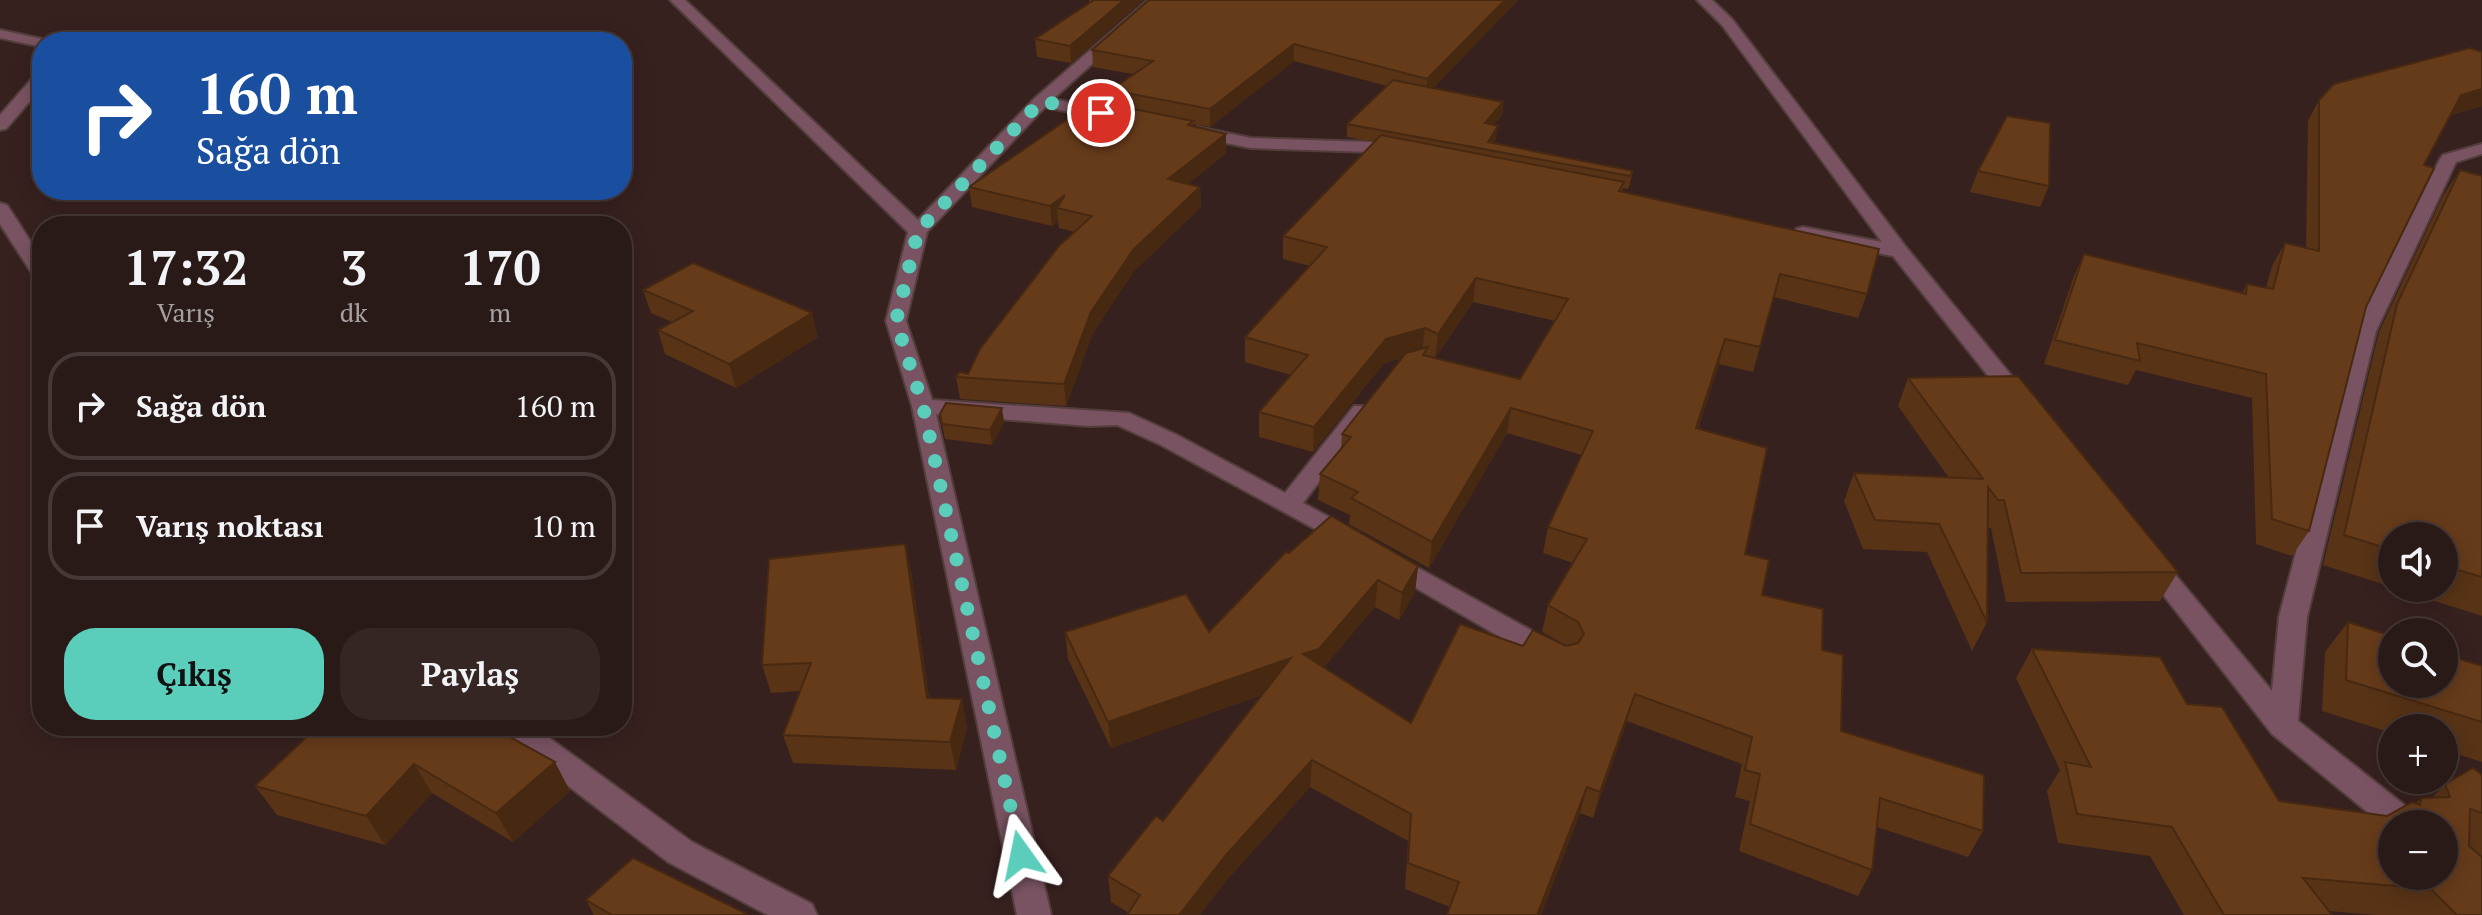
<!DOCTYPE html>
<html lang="tr">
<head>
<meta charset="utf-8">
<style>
	:root { --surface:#291917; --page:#352624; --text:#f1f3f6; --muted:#a5a0a1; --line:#453836; --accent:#5bcebb }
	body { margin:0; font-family:"PT Serif",serif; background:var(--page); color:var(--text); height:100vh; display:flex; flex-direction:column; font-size:30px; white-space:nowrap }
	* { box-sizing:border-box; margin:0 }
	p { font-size:26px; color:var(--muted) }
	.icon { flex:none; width:44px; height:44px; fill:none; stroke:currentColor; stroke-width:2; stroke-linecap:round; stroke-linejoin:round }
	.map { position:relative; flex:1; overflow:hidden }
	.sheet { position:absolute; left:32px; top:216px; width:600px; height:520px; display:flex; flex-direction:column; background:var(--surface); border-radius:32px; box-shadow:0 4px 20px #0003,0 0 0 2px var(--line) }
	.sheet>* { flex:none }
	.guide { position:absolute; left:32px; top:32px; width:600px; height:168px; border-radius:32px; box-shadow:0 4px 20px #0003,0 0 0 2px var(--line); background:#1a4fa0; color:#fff; overflow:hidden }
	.buttons { position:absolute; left:2378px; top:522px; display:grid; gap:16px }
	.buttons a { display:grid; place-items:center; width:80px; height:80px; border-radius:50%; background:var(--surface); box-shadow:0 4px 20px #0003,0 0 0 2px var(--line); font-size:40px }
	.pin { position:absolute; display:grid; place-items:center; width:68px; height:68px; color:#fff; margin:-34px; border:4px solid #fff; border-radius:50%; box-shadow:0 2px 8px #0007 }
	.me { position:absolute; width:88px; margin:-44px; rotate:348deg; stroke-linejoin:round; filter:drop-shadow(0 0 6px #0008) }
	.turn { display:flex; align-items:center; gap:28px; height:168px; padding:0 32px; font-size:36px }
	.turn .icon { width:104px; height:104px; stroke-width:2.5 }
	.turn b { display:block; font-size:56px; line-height:68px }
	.eta { display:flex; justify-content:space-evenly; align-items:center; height:136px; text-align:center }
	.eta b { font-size:48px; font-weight:700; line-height:56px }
	.button { display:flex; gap:16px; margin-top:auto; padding:16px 32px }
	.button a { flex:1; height:92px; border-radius:32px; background:var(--accent); color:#111; font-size:32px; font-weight:700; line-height:92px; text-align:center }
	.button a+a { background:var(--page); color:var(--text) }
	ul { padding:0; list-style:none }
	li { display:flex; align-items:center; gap:24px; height:108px; margin:0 16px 12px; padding:0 16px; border:4px solid var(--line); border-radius:32px }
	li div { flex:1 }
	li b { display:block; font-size:30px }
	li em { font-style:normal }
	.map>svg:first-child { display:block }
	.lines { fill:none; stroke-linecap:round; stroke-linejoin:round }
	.street-casing { stroke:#533e3c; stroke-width:4 }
	.street { fill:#7a5363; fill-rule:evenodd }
	.wall { fill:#583316; fill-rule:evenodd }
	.shaded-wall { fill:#472912 }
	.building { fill:#663b1a; stroke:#472912; stroke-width:2; fill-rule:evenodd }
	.route { stroke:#5bcebb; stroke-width:14; stroke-dasharray:0 25.2 }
</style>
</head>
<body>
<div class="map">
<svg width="2482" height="915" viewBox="0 0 2482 915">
	<rect width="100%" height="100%" fill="#37211f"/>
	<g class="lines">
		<defs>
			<g id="street">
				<path d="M670 0H685L918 220 1035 98 1148 0H1163L1053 99 1120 113 1122 116 1120 119 1114 121 1045 107 927 232 906 321 932 400 1129 413 1177 435 1285 493 1354 406H1370L1373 411 1303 503 1359 533 1363 539 1359 545 1350 548 1161 445 1117 425 1089 426 936 414 1051 915H1017L912 406 886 321 908 232Z"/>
				<path d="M1697 0H1712L1732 19 1906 247 2028 396 2031 401 2028 406H2012L1893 256 1796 237 1793 233 1796 229 1803 227 1882 242 1722 25Z"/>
				<path d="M0 30 47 40 49 42H42V47L0 38Z"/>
				<path d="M42 72V87L6 129 0 130V115L36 74Z"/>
				<path d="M1197 127 1251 138 1371 142 1408 149 1411 153 1402 158 1371 152 1251 148 1191 136 1189 132Z"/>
				<path d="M2482 144V154L2456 162 2376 331 2307 617 2298 721 2416 814 2421 824H2392V832L2272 734 2136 560 2140 554 2149 551 2158 554 2272 691 2279 617 2354 331 2440 159 2443 155Z"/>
				<path d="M0 203 7 205 42 259V280L35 278 0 224Z"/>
				<path d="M1389 552 1565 649 1569 656 1565 663 1555 667 1545 663 1380 567 1376 561 1380 555Z"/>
				<path d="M496 726H533L692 842 812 904 817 915H768L668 862 500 734Z"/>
			</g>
		</defs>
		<use href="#street" class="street-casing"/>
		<use href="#street" class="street"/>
	</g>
	<g class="wall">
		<path d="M1089 0H1143L1071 63 1037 57 1035 39 1089 3Z"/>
		<path d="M1149 0H1518L1433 88 1503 102 1502 115 1493 125 1496 138 1493 143 1633 171 1630 184 1628 189 1623 188 1622 192 1867 294 1858 318 1774 297 1753 372 1719 364 1698 429 1762 595 1822 650 1841 731 1983 831 1968 857 1877 827 1872 870 1858 896 1739 851 1750 801 1735 797 1742 764 1627 721 1593 818 1580 813 1541 915H1447L1450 907 1405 889 1408 841 1310 787 1226 881 1129 913 1111 902 1108 876 1163 821 1262 695 1111 748 1068 659 1065 632H1209L1289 553 1418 566 1415 592 1399 620 1375 607 1324 667 1411 723 1523 646H1568L1542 632 1548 605 1573 563 1543 553 1548 527 1582 455 1507 433 1429 568 1349 524 1350 515 1318 500 1320 474 1341 448 1342 434 1402 358 1384 363 1313 452 1259 437V412L1291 375 1245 362V337L1310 266 1283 259V236L1375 142 1347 137V124L1387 86 1294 61 1210 127 1193 124 1194 126 1226 153 1188 184 1200 187 1201 207 1134 271 1093 333 1066 406 960 399 956 377 968 374 1075 232 1059 228 1058 221 1052 226 972 207 969 187 1112 105 1111 90 1133 74 1093 67 1092 50ZM1473 302 1555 321 1520 379 1427 356 1428 355 1435 358Z"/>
		<path d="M2482 52V106L2451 115 2424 165 2366 307 2309 531 2292 556 2256 544 2252 398 2136 370 2128 385 2044 364 2074 276 2084 254 2242 293 2247 284 2266 288 2272 266 2285 243 2306 248 2308 121 2319 100Z"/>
		<path d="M2460 170 2482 176V616L2394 588H2444V536H2392V587L2323 565 2379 332 2443 196Z"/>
		<path d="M1978 171 2049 186 2040 207 1970 192Z"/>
		<path d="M643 290 818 337 736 388 665 354 658 330 672 322 651 313Z"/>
		<path d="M1908 378 2178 572 2160 601 2006 602 1991 528H1988L1987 622 1972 651 1927 552 1863 549 1844 501 1854 473 1949 478 1898 406Z"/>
		<path d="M940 414 1004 422 992 445 945 439Z"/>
		<path d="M911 571 929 698 967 727 956 770 793 763 783 735 800 691 771 693 762 665Z"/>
		<path d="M2348 622 2482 666V762L2444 750V728H2392V733L2322 711 2325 652Z"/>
		<path d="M2032 649 2187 704 2279 801 2387 816 2416 803 2421 798H2432L2445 784 2482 775V915H2375L2329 911 2332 915H2184L2150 856 2058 843 2047 791 2060 770 2016 678Z"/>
		<path d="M318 726 570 791 513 842 432 793 385 845 277 815 255 786Z"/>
		<path d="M586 900 749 915H594Z"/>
	</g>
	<g class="shaded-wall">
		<path d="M1124 0H1143L1071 63 1070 46Z"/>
		<path d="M1505 0H1518L1426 96 1427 79Z"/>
		<path d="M1294 44V61L1210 127V109Z"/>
		<path d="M2482 89V106L2449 115 2461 95Z"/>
		<path d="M1503 102 1502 115 1483 136 1485 123Z"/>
		<path d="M1498 126 1496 138 1489 150 1488 142Z"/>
		<path d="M1226 134V153L1169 199 1168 179Z"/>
		<path d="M1200 187 1201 207 1134 271 1093 333 1066 406 1064 384 1091 312 1133 250Z"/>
		<path d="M1065 195 1057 208 1058 221 1052 226 1050 206Z"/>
		<path d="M1476 278 1473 302 1435 358 1438 334Z"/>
		<path d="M812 313 818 337 736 388 729 364Z"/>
		<path d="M1425 328 1422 352 1384 363 1313 452 1314 427 1386 339Z"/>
		<path d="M1725 339 1719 364 1689 454 1696 428Z"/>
		<path d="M1002 408 1004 422 992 445 990 430Z"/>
		<path d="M1511 408 1507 433 1429 568 1432 542Z"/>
		<path d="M905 544 911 571 933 726 927 698Z"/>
		<path d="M1418 566 1415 592 1399 620 1402 593Z"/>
		<path d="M1378 580 1375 607 1317 675 1303 654Z"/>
		<path d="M1291 658 1290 685 1111 748 1108 722Z"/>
		<path d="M1635 694 1627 721 1593 818 1600 792Z"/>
		<path d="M962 699 967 727 956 770 950 742Z"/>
		<path d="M1312 760 1310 787 1226 881 1200 915H1179L1226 855Z"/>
		<path d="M555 762 570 791 513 842 496 813Z"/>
		<path d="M414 764 432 793 385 845 366 816Z"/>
		<path d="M1587 787 1580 813 1541 915H1537Z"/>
	</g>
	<g class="building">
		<path d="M1094 0H1124L1070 46 1035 39Z"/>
		<path d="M1149 0H1505L1427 79 1294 44 1210 109 1111 90 1153 61 1092 50Z"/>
		<path d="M2470 48 2482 52V89L2461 95 2424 165 2434 168 2366 307 2309 531 2272 519 2266 374 2137 343 2140 361 2055 340 2084 254 2246 294 2247 284 2273 289 2285 243 2319 251V100L2334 84Z"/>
		<path d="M1393 80 1503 102 1485 123 1498 126 1488 142 1633 171 1630 176 1347 124Z"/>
		<path d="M1094 101 1193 121 1188 125 1226 134 1168 179 1200 187 1133 250 1091 312 1064 384 956 377 960 372 968 374 980 349 1059 246 1092 216 1057 208 1065 195 1050 206 969 187Z"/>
		<path d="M2007 116 2050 123 2049 186 1978 171Z"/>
		<path d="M1381 135 1624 182 1619 191 1879 249 1867 294 1780 274 1760 347 1725 339 1696 428 1767 448 1745 554 1769 560 1762 595 1823 609 1822 650 1843 655 1841 731 1984 775 1983 831 1880 798 1872 870 1750 824 1760 774 1745 770 1752 737 1635 694 1600 792 1587 787 1537 915H1447L1459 882 1408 863 1411 814 1312 760 1226 855 1179 915H1127L1140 895 1108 876 1156 816 1163 821 1291 658 1108 722 1065 632 1186 594 1209 632 1286 552 1289 553 1331 516 1418 566 1402 593 1378 580 1319 649 1303 654 1411 723 1460 624 1523 646 1533 630 1566 646 1578 643 1584 634 1578 622 1548 605 1587 539 1548 527 1593 431 1511 408 1432 542 1351 498 1358 492 1320 474 1351 437 1342 434 1406 353 1428 347 1423 355 1520 379 1568 299 1476 278 1438 334 1425 328 1386 339 1314 427 1259 412 1308 355 1245 337 1327 247 1283 236Z"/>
		<path d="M2460 170 2482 176V577L2444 566V536H2392V550L2344 535 2397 304Z"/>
		<path d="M693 263 812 313 729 364 658 330 693 311 643 290Z"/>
		<path d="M2018 376 2178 572 2021 573 2004 500H1998L1988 487 1987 622 1939 524 1875 520 1854 473 1983 479 1908 378Z"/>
		<path d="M946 403 1002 408 990 430 942 424 940 414Z"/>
		<path d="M905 544 927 698 962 699 950 742 783 735 811 663 762 665 769 559Z"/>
		<path d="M2348 622 2392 636V684H2444V654L2482 666V722L2346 680Z"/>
		<path d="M2032 649 2160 657 2187 704 2222 707 2279 801 2387 816 2412 802 2420 805 2421 798 2450 797 2445 784 2473 768 2482 775V813L2470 809 2469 846 2482 857V915H2457L2431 889 2303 878 2332 915H2224L2172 827 2077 814 2065 762 2091 767ZM2392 824H2444V876H2392Z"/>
		<path d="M318 726H490L555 762 496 813 414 764 366 816 255 786Z"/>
		<path d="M633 858 749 915H612L586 900Z"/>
	</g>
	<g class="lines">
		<path class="route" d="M1021 855 923 406 896 321 918 231 1041 101 1101 113"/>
	</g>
</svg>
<div class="buttons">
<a><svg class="icon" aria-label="sound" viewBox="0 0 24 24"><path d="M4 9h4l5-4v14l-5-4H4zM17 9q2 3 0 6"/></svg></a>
<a><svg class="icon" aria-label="search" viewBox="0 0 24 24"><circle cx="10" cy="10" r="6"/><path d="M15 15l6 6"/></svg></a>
<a>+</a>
<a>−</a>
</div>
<div class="pin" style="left:1101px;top:113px;background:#d93025"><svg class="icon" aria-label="arrive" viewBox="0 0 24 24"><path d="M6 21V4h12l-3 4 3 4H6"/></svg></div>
<svg class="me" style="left:1021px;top:855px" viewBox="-20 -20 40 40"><path d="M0-17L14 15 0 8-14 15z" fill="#5bcebb" stroke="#fff" stroke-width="4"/></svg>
<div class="guide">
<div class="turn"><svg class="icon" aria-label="right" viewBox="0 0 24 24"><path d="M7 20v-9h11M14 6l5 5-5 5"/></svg><div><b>160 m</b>Sağa dön</div></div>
</div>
<section class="sheet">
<div class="eta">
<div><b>17:32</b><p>Varış</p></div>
<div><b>3</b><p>dk</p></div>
<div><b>170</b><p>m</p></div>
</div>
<ul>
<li><svg class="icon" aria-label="right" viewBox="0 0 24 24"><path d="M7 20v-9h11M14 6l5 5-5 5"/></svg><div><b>Sağa dön</b></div><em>160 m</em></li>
<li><svg class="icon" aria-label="arrive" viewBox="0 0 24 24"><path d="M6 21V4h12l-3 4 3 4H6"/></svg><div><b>Varış noktası</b></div><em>10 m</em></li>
</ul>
<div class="button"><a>Çıkış</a><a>Paylaş</a></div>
</section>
</div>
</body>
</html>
